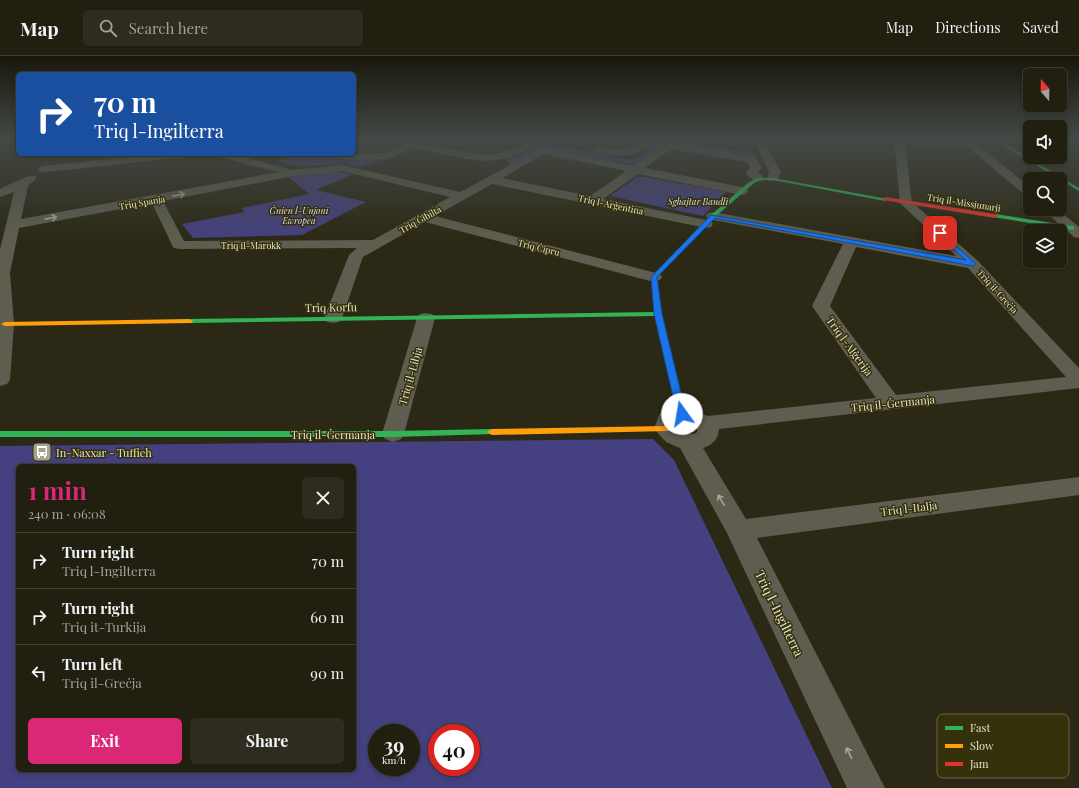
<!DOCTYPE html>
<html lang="en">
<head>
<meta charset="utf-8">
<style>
	:root { --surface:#201f10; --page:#2d2c1e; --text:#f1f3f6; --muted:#a2a29f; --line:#3d3d30; --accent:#db2777 }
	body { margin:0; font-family:"Playfair Display",serif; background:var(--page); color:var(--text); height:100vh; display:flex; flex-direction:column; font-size:15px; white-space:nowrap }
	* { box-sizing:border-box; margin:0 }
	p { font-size:13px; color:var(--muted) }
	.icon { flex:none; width:22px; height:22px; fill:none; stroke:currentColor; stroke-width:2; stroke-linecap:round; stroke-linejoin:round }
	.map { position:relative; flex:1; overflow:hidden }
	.details { position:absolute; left:16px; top:408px; width:340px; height:308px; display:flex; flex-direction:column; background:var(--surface); border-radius:6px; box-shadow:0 2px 6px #0003,0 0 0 1px var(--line) }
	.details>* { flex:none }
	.top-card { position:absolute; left:16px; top:16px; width:340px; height:84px; border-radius:6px; box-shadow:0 2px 6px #0003,0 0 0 1px var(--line); background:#1a4fa0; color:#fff; overflow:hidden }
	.needle { width:26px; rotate:340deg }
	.controls { position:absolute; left:1023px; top:12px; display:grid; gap:8px }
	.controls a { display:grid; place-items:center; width:44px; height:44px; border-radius:6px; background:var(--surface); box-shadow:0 2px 6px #0003,0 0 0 1px var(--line); font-size:20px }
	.speed { position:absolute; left:368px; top:668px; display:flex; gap:8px; font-size:20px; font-weight:700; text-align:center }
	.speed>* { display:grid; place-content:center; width:52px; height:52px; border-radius:50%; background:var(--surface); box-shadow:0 2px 6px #0003,0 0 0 1px var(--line); line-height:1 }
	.speed small { font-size:10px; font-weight:400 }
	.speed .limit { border:6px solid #d22; background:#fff; color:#111 }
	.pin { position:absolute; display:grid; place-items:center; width:34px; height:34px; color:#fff; margin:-17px; border-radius:8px; box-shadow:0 2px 6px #0006 }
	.me { position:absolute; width:44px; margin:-22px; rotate:347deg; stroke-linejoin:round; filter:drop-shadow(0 0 3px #0008) }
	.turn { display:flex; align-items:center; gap:14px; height:84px; padding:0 12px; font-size:18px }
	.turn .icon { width:52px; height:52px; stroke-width:2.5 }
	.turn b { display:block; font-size:28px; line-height:34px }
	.round { display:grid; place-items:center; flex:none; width:42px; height:42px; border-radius:6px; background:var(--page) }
	.head { display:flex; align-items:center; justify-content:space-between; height:68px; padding:0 12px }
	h1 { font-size:24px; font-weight:700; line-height:30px; color:var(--accent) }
	.action { display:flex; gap:8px; margin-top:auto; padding:8px 12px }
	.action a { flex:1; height:46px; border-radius:6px; background:var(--accent); color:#fff; font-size:16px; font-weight:700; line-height:46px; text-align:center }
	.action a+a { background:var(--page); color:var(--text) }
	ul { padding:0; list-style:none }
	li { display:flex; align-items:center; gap:12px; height:56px; padding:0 12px; border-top:1px solid var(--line) }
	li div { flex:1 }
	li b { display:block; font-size:15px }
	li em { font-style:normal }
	header { display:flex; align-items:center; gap:24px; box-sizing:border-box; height:56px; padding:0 20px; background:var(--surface); border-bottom:1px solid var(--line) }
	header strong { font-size:19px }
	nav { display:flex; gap:22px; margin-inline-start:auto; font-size:14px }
	.search { width:280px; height:36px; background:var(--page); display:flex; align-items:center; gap:10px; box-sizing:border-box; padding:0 14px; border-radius:6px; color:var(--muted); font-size:15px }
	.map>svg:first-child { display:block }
	.green { fill:#45407f; fill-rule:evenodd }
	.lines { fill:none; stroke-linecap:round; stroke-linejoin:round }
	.street { fill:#5e5d4f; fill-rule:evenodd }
	.fast { fill:#30b455; fill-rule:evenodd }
	.slow { fill:#ff9f0a; fill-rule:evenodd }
	.jam { fill:#e5322d; fill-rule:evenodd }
	.oneway { stroke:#a9a795 }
	.route { fill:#1a73e8; stroke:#114b97 }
	.labels { text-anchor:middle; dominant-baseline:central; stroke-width:3; stroke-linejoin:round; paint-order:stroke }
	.far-park-label { font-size:9px; font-style:italic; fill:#dadbf2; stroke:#35310b }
	.far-street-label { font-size:9px; fill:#e6e4cf; stroke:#35310b }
	.street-label { font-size:11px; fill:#e6e4cf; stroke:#35310b }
	.poi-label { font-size:11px; fill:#e6e4cf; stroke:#35310b; text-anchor:start }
	.near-street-label { font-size:13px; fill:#e6e4cf; stroke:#35310b }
	.key { fill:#35310b; stroke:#6a6746; stroke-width:1 }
	.key-label { font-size:11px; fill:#e6e4cf }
</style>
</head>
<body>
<header>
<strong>Map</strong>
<div class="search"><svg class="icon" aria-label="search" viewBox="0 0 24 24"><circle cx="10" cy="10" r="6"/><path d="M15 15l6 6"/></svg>Search here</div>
<nav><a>Map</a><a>Directions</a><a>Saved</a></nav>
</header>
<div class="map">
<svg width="1079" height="732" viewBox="0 0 1079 732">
	<rect width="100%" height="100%" fill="#2b2915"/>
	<g class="green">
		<path d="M663 83 753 97 756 102 668 88 636 109 542 93 510 109 506 103 514 101 544 87 632 104Z"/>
		<path d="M298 98 309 101 320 98 345 102H384L362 111 343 107 337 109 296 110 277 105Z"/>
		<path d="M333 115 353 118 316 134 366 146 302 179 193 182 182 168 245 156 242 152 309 138 289 121Z"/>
		<path d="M637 121H646L726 136 703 160 610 140Z"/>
		<path d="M653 383 674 404 832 732H0V390ZM18 410H354V714H18ZM377 677H411V711H377ZM437 677H471V711H437Z"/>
	</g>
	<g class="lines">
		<g class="street">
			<path d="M421 82 432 83 424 88 466 96 487 98 501 97 529 86 534 89 533 91 508 102 487 105 466 103 414 92 387 103 347 104 332 100 331 98 385 97Z"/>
			<path d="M648 82H660L639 97C624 101 609 100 594 96L593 94 598 91C621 96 629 94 648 82Z"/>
			<path d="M757 82H768L764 86 781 116 777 125H769L767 123 769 116 754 85Z"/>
			<path d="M894 82 972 84 1030 131V141L1026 140 966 89H905L912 146 978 205 1079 312V332L719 373C719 383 712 389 703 392L746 463 1079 421V439L757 482 885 732H847L727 477 680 392 666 386 654 373 660 357 682 351 708 360 876 342 812 250 843 188 713 164 708 163 706 160 708 157 713 156 956 200 900 147ZM856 191 968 212 1066 321 896 339 830 250ZM682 365 697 372V376C689 381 683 376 677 371L678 366Z"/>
			<path d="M1071 82H1079V87Z"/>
			<path d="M669 87 755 101 762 111 758 116 765 123 763 125C756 127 750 123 746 117L750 111 747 106 671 93 645 112 742 131 746 132 748 135 746 138 742 139 638 118 603 143 711 165 713 168 711 171 706 172 492 128 435 160 660 218 662 221 660 224 654 226 425 166 363 201 342 262 339 266 333 267 327 266 324 262 349 199 357 192 179 193 174 192 172 189 152 147 19 172 10 217 14 268 10 324 7 328 0 330V193L14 136 0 141V133C9 129 28 118 35 120L37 122 28 130 21 163 279 116 216 100 215 98H233L292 114 342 109 460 136 542 92 634 110 665 88ZM544 98 626 115 590 140 502 122ZM342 115 450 141 373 184 184 185 163 145 294 120Z"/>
			<path d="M157 98H193L188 101 44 116 40 115 38 113 40 111 44 110Z"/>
			<path d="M1042 153H1057L1079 171V182L1074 181Z"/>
			<path d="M426 257 432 258 435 262 404 378 401 383 393 386 385 383 382 378 417 262 420 258Z"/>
		</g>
		<g class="fast">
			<path d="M991 82H996L1079 132V135Z"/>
			<path d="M757 122H773L888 143 885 145 773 124H760L753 128 715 161 657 221 662 258 686 358 682 361 678 358 655 260 189 267 185 265 189 263 654 256 652 220 711 159 749 126Z"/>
			<path d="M995 158 1072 170 1075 172 1072 174 993 161V159Z"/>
			<path d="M492 373 497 376 495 378 393 381H0V375H393Z"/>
		</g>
		<g class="slow">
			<path d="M189 263 193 265 192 267 5 270 1 268 5 266Z"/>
			<path d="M665 370 668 371 670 373 668 375 492 379 487 376 492 373Z"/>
		</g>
		<path class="jam" d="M885 141 995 158 998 160 995 162 883 144V142Z"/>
	</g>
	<defs><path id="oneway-shaft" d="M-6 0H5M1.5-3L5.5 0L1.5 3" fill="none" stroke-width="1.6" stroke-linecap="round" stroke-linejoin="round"/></defs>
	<g class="oneway">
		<use href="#oneway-shaft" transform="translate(179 139) rotate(-11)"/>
		<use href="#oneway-shaft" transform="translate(51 162) rotate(-10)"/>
		<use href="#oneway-shaft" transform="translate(721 444) rotate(-120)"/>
		<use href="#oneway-shaft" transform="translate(849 697) rotate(-116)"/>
	</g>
	<linearGradient id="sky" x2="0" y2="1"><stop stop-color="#18170c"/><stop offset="0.45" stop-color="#444946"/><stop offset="1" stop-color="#444946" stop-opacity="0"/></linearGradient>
	<rect width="1079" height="184" fill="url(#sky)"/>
	<path class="route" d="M711 159 966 204 937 179V176H940L976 208 973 210 715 162 657 221 662 258 686 358 682 361 677 358 654 258 651 221Z"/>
	<defs>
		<symbol id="bus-square" viewBox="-11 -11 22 22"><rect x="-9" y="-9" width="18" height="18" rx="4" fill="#a5a38e" stroke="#35310b"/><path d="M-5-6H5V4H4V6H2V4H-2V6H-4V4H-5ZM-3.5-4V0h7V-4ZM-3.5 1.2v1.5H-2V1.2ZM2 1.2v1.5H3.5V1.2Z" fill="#fff"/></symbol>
	</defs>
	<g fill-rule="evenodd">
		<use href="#bus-square" x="31" y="385" width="22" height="22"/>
	</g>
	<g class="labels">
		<g class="far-park-label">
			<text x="698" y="145">Sghajtar Bandli</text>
			<text x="299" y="154">Ġnien l-Unjoni<tspan x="299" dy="10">Ewropea</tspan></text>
		</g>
		<g class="far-street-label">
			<text transform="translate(142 146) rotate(-10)">Triq Spanja</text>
			<text transform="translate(964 146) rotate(9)">Triq il-Missjunarji</text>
			<text transform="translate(611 148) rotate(12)">Triq l-Arġentina</text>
			<text transform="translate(420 163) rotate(-29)">Triq Ġibiltà</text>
			<text x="251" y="189">Triq il-Marokk</text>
			<text transform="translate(539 191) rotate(14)">Triq Ċipru</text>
			<text transform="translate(998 235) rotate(48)">Triq il-Greċja</text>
		</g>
		<g class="street-label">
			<text transform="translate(331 251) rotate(-1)">Triq Korfu</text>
			<text transform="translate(850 290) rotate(54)">Triq l-Alġerija</text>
			<text transform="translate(410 320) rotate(-74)">Triq il-Libja</text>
			<text transform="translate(893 347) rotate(-6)">Triq il-Ġermanja</text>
			<text x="333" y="378">Triq il-Ġermanja</text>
			<text transform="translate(909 452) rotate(-7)">Triq l-Italja</text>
		</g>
		<g class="poi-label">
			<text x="56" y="396">In-Naxxar - Tuffieh</text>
		</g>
		<g class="near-street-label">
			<text transform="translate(780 557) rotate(64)">Triq l-Ingilterra</text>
		</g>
	</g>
	<rect x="937" y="658" width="132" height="64" rx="6" class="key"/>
	<rect x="945" y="670" width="18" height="4" fill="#30b455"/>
	<rect x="945" y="688" width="18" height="4" fill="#ff9f0a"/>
	<rect x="945" y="706" width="18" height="4" fill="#e5322d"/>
	<g class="key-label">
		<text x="970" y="676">Fast</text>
		<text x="970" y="694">Slow</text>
		<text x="970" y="712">Jam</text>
	</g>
</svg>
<div class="controls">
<a><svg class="needle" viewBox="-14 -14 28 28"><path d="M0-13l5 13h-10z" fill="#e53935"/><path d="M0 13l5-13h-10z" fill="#a2a29f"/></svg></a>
<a><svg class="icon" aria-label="sound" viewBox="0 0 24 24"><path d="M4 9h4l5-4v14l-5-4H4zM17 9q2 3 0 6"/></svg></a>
<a><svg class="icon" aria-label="search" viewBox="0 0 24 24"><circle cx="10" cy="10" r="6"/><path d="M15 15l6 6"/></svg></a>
<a><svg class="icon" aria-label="layers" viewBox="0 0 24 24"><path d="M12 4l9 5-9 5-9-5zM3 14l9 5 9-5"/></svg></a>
</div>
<div class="speed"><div>39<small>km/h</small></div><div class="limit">40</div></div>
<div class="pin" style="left:940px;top:177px;background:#d93025"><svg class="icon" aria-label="arrive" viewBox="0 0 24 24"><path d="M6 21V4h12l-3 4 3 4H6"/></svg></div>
<svg class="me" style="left:682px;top:358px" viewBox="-20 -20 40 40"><circle r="19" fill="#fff"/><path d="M0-13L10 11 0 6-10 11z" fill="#1a73e8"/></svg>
<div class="top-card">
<div class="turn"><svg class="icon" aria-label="right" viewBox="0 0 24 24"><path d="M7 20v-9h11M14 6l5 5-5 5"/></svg><div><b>70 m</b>Triq l-Ingilterra</div></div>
</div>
<section class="details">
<div class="head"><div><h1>1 min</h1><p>240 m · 06:08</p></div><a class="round"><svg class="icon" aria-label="close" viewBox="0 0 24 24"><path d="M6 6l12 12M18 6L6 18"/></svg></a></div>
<ul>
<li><svg class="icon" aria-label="right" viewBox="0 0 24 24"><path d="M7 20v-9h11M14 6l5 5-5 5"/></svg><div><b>Turn right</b><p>Triq l-Ingilterra</p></div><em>70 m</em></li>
<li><svg class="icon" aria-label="right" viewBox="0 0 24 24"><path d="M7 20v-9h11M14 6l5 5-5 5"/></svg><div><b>Turn right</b><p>Triq it-Turkija</p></div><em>60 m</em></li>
<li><svg class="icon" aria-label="left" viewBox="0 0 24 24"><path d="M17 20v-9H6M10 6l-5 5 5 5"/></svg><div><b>Turn left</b><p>Triq il-Greċja</p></div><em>90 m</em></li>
</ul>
<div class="action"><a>Exit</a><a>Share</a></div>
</section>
</div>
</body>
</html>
